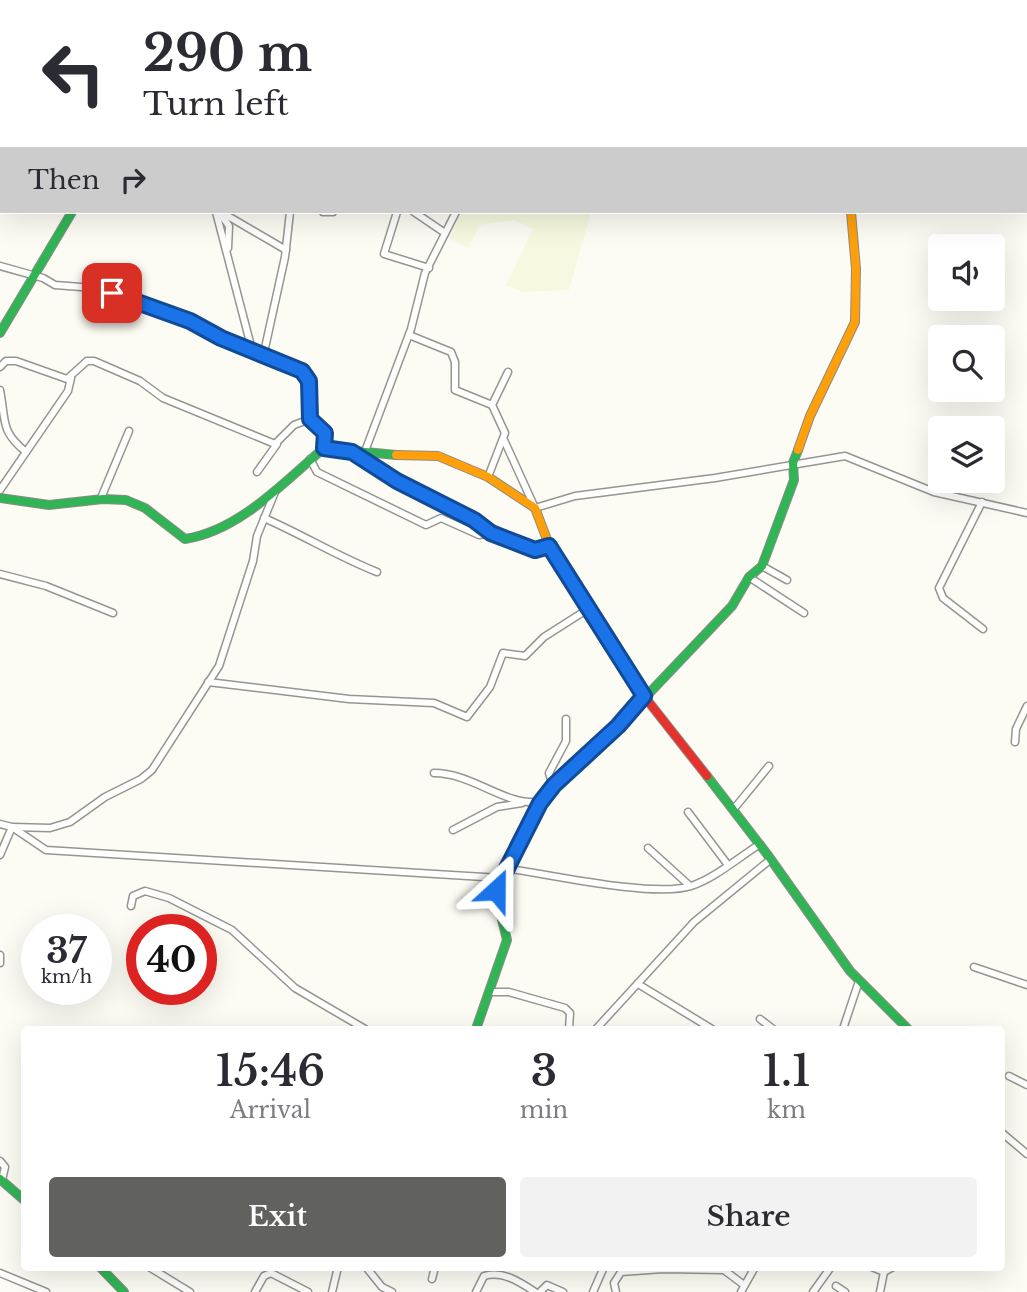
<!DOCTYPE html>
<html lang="en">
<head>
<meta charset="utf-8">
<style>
	:root { --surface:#fff; --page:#f2f2f3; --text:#2b2b33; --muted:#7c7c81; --accent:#61615e }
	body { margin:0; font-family:"Libre Baskerville",serif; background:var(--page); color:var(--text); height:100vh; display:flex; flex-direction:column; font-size:26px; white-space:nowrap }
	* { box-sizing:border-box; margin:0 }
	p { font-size:23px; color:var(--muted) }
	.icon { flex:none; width:38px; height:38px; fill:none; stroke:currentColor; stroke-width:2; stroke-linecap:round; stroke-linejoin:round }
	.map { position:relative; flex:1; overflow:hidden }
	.panel { position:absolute; left:21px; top:1026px; width:984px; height:245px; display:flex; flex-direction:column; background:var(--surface); border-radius:7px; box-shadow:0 7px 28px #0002 }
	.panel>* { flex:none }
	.top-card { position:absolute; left:0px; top:0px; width:1027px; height:214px; box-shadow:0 7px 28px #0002; background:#fff; color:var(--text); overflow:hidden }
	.buttons { position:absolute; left:928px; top:234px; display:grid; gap:14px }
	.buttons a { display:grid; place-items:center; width:77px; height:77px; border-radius:7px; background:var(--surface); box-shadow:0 7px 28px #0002; font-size:35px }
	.speed { position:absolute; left:21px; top:914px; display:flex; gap:14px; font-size:35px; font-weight:700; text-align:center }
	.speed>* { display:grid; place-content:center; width:91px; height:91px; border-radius:50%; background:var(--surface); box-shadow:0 7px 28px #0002; line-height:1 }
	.speed small { font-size:18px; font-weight:400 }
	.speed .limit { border:10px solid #d22; background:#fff; color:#111 }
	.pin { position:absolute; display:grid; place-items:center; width:60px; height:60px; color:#fff; margin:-30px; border-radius:14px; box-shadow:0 4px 10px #0006 }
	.me { position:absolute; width:77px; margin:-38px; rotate:24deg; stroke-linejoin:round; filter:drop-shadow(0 0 5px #0008) }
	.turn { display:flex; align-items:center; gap:24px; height:147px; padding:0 28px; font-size:32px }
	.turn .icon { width:91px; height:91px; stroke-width:2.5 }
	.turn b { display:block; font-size:49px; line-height:60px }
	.then { display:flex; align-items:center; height:66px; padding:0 28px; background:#0003; gap:14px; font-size:26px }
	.eta { display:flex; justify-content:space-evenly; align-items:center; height:119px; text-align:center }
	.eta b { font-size:42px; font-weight:600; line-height:49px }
	.cta { display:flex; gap:14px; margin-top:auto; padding:14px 28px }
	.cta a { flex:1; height:80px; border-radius:7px; background:var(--accent); color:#fff; font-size:28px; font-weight:600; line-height:80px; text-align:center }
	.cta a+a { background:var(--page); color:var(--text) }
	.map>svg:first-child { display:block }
	.farmland { fill:#f6f9df }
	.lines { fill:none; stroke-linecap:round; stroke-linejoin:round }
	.street-casing { stroke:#959592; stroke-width:9 }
	.fast-casing { stroke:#8c8c88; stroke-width:10 }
	.slow-casing { stroke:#8c8c88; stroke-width:10 }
	.jam-casing { stroke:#8c8c88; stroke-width:10 }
	.street { stroke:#fffffd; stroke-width:6 }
	.fast { stroke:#30b455; stroke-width:8 }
	.slow { stroke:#ff9f0a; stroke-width:8 }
	.jam { stroke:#e5322d; stroke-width:8 }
	.route-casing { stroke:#114b97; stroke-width:18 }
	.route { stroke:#1a73e8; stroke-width:12 }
</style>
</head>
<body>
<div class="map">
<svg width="1027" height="1292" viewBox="0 0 1027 1292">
	<rect width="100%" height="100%" fill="#fcfcf4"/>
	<path class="farmland" d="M462 212H591L569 290 523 292 506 285 533 229 514 220 480 225 468 248 449 238Z"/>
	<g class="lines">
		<defs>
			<g id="street">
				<path d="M253 0 254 2"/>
				<path d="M264 0 268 2"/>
				<path d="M770 0 776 2"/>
				<path d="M799 0 800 2"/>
				<path d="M343 2V0"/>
				<path d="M941 2 943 0"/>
				<path d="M216 212 252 350"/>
				<path d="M221 212 286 250"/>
				<path d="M323 212H333"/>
				<path d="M397 212 384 254 429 268"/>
				<path d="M414 212 445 233"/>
				<path d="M220 213 229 226 228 248"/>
				<path d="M0 266 43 278 55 285 94 288 169 312 263 357 298 369 309 381 310 419 325 433 324 448"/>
				<path d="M409 335 451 352 455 362V390L492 405"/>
				<path d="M263 357 285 257 290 212"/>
				<path d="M0 367 6 361H16L67 379 87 361H94L140 381 163 398 275 444 294 425 310 419"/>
				<path d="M0 390C6 421 0 431 26 452"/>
				<path d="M504 440 535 508 575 496 715 478 845 456 934 492 1027 513"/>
				<path d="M353 453 397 481 474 520 491 533"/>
				<path d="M364 454 411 329 425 273 456 212"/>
				<path d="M310 459 317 472 426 525 441 518 479 535 491 533 535 550 549 546"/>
				<path d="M257 472 277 444"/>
				<path d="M488 477 505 433 492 405 508 372"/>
				<path d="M0 490 68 391 71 378"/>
				<path d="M101 498 129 431"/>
				<path d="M982 502 939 588 943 598 983 629"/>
				<path d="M264 518C303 535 337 556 377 572"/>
				<path d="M762 566 787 580"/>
				<path d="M0 574 46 586 113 613"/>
				<path d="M749 577 804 613"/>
				<path d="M208 682 349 699 434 703 467 717 490 687 503 653 525 656 544 637 588 609"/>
				<path d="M1015 742 1016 729 1027 706"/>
				<path d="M434 773C473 773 504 806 540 802"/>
				<path d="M553 785 549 773 566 741V719"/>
				<path d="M733 810 769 766"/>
				<path d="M688 812 728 865"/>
				<path d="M0 824 12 827 46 850 500 878"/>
				<path d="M453 830 497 807 522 803"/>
				<path d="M648 848 690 886"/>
				<path d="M0 855 12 827 50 828 70 822 105 797 141 779 152 770 219 666 253 561 257 536 275 492"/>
				<path d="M505 868C547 874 654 898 691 886 715 878 738 858 760 844"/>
				<path d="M131 906 133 896 145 891 169 898 232 930 295 988 365 1029"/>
				<path d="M0 955V963"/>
				<path d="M974 967 1027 985"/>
				<path d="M638 984 712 1029"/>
				<path d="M491 992H509L565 1008 570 1013 569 1029"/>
				<path d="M760 1019 773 1029"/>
				<path d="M596 1029 694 922 771 859"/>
				<path d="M843 1029 859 981"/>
				<path d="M1009 1076 1027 1085"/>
				<path d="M1001 1132 1027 1154"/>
				<path d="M0 1161 5 1167 2 1180"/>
				<path d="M149 1267 190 1292"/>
				<path d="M366 1267 382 1287 392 1292"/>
				<path d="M872 1267 884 1272 893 1267"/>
				<path d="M724 1270 744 1285"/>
				<path d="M0 1273 46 1292"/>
				<path d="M432 1279 435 1267"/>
				<path d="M836 1286 845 1292"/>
				<path d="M255 1292 264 1276 271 1273 308 1292"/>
				<path d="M332 1292 338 1267"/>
				<path d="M476 1292 484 1276C502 1270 520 1282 535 1292"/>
				<path d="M540 1292 547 1285 563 1292"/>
				<path d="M593 1292 604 1267"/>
				<path d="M616 1292 614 1283 621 1272 663 1269 724 1270 730 1267"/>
				<path d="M741 1292 755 1267"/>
				<path d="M813 1292 831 1267"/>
				<path d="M880 1292 884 1272"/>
			</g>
			<g id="fast">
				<path d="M0 333 72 212"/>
				<path d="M0 498 49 505 103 499 126 500 145 508 185 539C239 531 284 482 324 448L396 455"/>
				<path d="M707 776 767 854 850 971 908 1029"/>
				<path d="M476 1029 507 940 496 894 497 884 540 802 553 785 618 726 732 606 749 577 762 566 794 480 793 463 798 450"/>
				<path d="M0 1179 24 1200"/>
				<path d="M100 1267 124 1292"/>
			</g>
			<g id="slow">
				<path d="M150 0V2"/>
				<path d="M798 450 810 416 855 322 856 269 851 212"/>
				<path d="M396 455 438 456 488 477 535 508 551 550 561 566"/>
			</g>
			<path id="jam" d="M561 566 644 696 707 776"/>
		</defs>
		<use href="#street" class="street-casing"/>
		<use href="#fast" class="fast-casing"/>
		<use href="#slow" class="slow-casing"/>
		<use href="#jam" class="jam-casing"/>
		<use href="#street" class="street"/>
		<use href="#fast" class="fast"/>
		<use href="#slow" class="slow"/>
		<use href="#jam" class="jam"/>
	</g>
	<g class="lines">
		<defs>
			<path id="route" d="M112 293 190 321 221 338 302 371 309 381 310 419 325 433 324 448 352 452 397 481 474 520 491 533 535 550 549 546 644 696 618 726 554 785 540 803 496 890"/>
		</defs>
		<use href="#route" class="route-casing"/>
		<use href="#route" class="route"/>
	</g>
</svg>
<div class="buttons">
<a><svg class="icon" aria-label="sound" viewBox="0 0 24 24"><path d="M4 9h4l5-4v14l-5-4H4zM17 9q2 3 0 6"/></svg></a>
<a><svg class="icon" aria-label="search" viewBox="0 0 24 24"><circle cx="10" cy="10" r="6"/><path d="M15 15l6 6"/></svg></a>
<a><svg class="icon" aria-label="layers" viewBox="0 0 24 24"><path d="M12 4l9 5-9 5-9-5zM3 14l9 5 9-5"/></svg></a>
</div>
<div class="speed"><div>37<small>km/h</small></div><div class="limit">40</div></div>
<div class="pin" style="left:112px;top:293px;background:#d93025"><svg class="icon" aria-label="arrive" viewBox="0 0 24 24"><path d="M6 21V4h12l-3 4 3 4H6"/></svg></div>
<svg class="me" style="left:496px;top:890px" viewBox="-20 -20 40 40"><path d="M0-17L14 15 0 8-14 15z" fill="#1a73e8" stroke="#fff" stroke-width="4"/></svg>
<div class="top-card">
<div class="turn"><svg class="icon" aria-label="left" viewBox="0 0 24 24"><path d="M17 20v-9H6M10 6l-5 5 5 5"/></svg><div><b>290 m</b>Turn left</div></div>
<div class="then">Then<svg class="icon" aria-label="right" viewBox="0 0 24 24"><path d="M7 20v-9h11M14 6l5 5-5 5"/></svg></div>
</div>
<section class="panel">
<div class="eta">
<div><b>15:46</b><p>Arrival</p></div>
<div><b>3</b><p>min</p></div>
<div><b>1.1</b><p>km</p></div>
</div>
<div class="cta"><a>Exit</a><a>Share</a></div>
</section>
</div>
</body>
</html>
